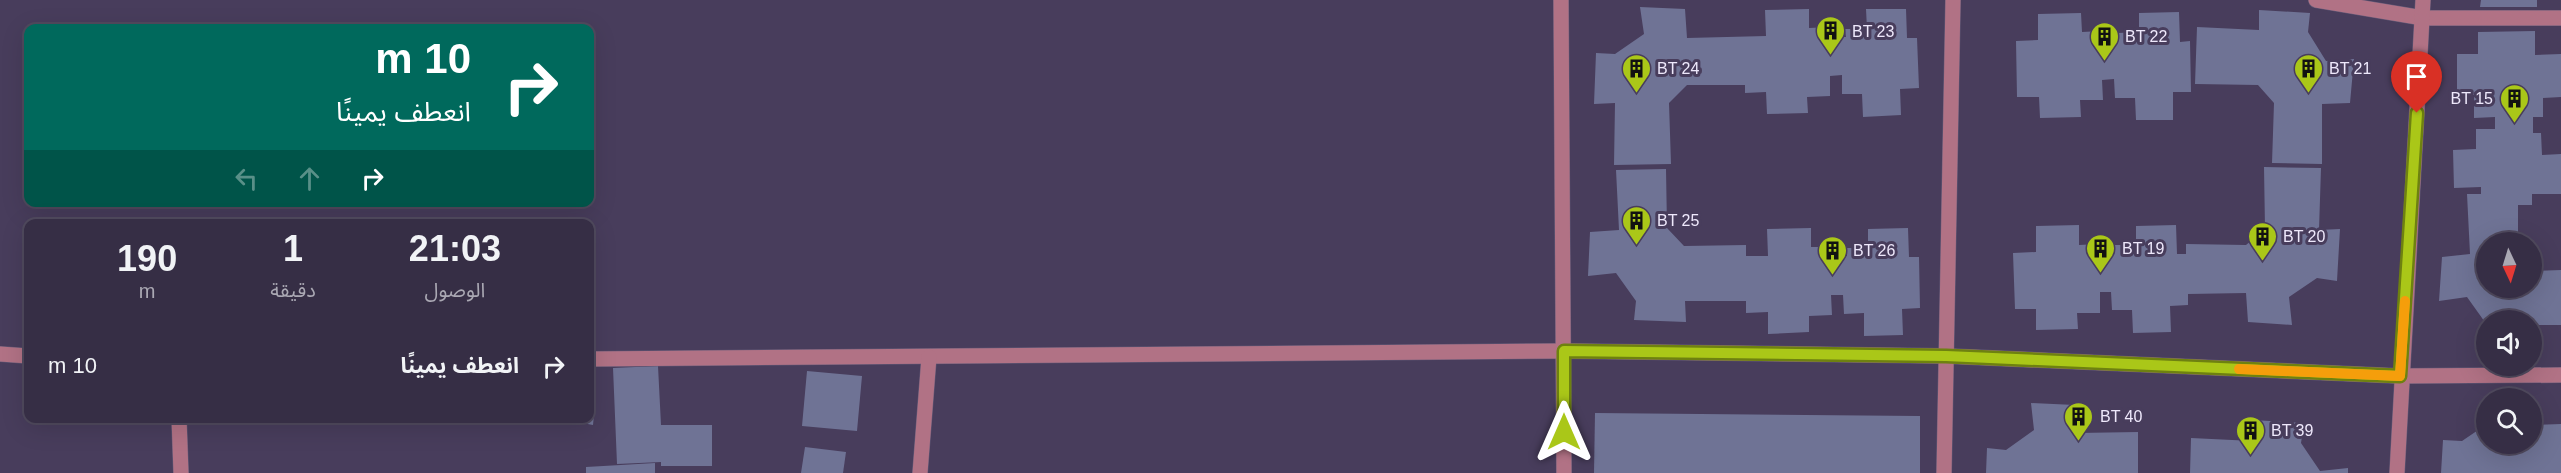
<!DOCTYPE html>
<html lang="ar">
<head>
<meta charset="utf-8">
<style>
	:root { --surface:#362e45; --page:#3d364c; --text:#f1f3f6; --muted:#aaa8b3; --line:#504a5e }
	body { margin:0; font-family:Arial,"Noto Sans Arabic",sans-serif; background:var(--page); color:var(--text); direction:rtl; height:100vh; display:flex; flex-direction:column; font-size:22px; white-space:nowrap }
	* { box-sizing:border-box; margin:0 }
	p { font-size:20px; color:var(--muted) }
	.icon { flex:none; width:33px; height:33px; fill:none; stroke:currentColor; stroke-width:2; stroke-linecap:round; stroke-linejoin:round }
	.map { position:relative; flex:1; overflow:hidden; direction:ltr }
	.side { position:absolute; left:24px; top:219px; width:570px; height:204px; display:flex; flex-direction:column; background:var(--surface); border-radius:12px; box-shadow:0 6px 24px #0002,0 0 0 2px var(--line); direction:rtl }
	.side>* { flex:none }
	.banner { position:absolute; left:24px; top:24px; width:570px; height:183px; border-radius:12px; box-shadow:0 6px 24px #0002,0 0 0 2px var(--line); direction:rtl; background:#00695c; color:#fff; overflow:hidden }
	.needle { width:39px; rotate:176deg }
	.controls { position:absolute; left:2476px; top:232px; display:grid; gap:12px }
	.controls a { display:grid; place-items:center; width:66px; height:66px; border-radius:50%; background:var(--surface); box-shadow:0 6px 24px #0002,0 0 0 2px var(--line); font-size:30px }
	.pin { position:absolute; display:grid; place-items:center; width:51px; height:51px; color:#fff; margin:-62px -26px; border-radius:50% 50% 50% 0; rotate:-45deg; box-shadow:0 0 6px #0007 }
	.pin .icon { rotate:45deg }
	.me { position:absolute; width:66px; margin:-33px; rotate:0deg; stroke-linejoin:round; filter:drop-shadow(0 0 4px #0008) }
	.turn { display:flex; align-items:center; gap:21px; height:126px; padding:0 24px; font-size:27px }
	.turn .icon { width:78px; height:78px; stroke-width:2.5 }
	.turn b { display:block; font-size:42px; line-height:51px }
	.lanes { display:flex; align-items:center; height:57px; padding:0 24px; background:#0003; justify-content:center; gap:30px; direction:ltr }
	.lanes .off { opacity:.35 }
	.eta { display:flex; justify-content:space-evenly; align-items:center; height:102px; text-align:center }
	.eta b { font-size:36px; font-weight:600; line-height:42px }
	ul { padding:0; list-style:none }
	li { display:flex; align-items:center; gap:18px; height:90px; padding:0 24px }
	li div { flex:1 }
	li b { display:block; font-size:22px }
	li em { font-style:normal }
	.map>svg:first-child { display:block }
	.building { fill:#6f7395 }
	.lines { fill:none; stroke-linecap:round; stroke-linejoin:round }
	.minor-casing { stroke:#665c79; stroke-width:16 }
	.minor { stroke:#b17285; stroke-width:15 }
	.route-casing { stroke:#6e8110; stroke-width:15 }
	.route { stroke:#aac718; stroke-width:10 }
	.slow { stroke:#f59e0b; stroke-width:10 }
	.labels { text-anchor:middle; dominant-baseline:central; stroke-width:6; stroke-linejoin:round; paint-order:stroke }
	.poi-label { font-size:16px; fill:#eee8fb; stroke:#483d5c; text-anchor:start }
</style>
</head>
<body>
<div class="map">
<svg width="2561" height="473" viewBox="0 0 2561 473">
	<rect width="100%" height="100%" fill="#483d5c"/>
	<g class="building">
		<path d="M2481 0H2537V7H2480Z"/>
		<path d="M1640 7 1685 9 1687 38 1766 36 1765 10 1809 9V28L1829 27V37H1846L1845 29H1867L1866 9H1906L1907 38H1917L1919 88 1900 89 1901 115 1863 117 1862 94H1842V75L1830 76V96L1807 97 1808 113 1767 114 1766 92 1745 93V85H1687L1669 103 1671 164 1614 165 1615 103 1594 104 1596 53 1615 54 1644 34Z"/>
		<path d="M2259 10 2310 13 2308 32 2326 61 2354 59 2350 103 2322 104V164L2272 163 2274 103 2258 85 2195 84 2197 27 2259 30Z"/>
		<path d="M2179 12 2180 42 2190 41 2191 92H2173V120H2136L2135 98H2115L2114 79 2102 80 2103 100H2080L2081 117 2040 118 2039 97H2017L2016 41 2038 40V14L2081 13 2082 32 2101 31V41H2118V33L2139 32V13Z"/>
		<path d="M2535 31V55L2561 54V97L2543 98V117H2533V133H2541L2542 155 2561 154V194H2532V205H2518V243H2487V288H2532V268L2535 271 2561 270V325H2536L2537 346H2532V321H2487V325L2467 297 2439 301 2442 257 2470 254 2467 194H2481V187L2454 188 2453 150 2476 149V129H2495V117L2474 118V95H2457V54H2478V32Z"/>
		<path d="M2264 167 2321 168 2319 230 2340 229 2337 281 2317 278 2289 297 2292 325 2248 322 2246 293 2188 294V305L2170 306 2171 332 2133 333 2132 310H2112L2111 292H2100V313H2077L2078 329 2036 330V309H2015L2013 253 2036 252V226L2079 225V245L2098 244 2099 254 2115 253V245H2136V226L2176 225 2177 254H2186V244L2246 245 2265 229Z"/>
		<path d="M1666 169 1667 228 1684 246 1746 245V256H1768L1767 229 1811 228V247H1830L1831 257 1847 256V248H1868V229L1908 228 1909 257H1919L1920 308 1902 309 1903 335 1864 336V313L1844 314 1843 295H1831L1832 315 1809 316V332L1768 334V312L1746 313V301H1685L1686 322 1634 320 1636 301 1616 273 1588 276 1590 232 1619 230 1616 170Z"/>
		<path d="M658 366 661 425H712V466H661V462L617 464 613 368Z"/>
		<path d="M807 371 862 376 857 431 802 426Z"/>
		<path d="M590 393 596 394 593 425 577 422V418H590Z"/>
		<path d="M2487 395 2532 397V399H2487Z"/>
		<path d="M2031 403 2075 405 2077 433 2138 432V473H1986L1987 448 2006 450 2034 430Z"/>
		<path d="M1595 413 1920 416V473H1594Z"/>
		<path d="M2252 420 2304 423 2301 443 2320 471 2348 468V473H2190L2191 438 2253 441Z"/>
		<path d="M2487 424V444H2532V425L2561 424V473H2441L2443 440 2462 441Z"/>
		<path d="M805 447 846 452 843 473H801Z"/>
		<path d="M655 463V473H586V467Z"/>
	</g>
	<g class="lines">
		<defs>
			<g id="minor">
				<path d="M1561 0 1564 473"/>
				<path d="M2316 0 2423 18H2561"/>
				<path d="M0 354 28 356"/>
				<path d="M590 359 1564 351 1946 356 2400 376 2561 375"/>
				<path d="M179 418 181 473"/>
				<path d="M920 473 929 357"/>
				<path d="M1944 473 1953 0"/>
				<path d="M2397 473 2423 0"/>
			</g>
		</defs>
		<use href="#minor" class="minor-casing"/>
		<use href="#minor" class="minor"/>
	</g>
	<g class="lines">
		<defs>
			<path id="route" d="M1564 432V351L1946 356 2400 376 2417 113"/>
		</defs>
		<use href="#route" class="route-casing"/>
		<use href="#route" class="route"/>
		<path class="slow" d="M2239 369 2400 376 2405 301"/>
	</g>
	<defs>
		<symbol id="building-pin" viewBox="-11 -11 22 30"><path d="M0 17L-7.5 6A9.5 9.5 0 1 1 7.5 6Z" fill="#aac718" stroke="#483d5c"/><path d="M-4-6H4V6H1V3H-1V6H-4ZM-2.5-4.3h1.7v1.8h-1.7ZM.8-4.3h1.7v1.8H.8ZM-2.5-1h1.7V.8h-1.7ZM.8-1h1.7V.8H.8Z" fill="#111"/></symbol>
	</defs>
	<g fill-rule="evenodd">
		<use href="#building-pin" x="1814" y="14" width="33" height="45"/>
		<use href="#building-pin" x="2088" y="20" width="33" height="45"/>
		<use href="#building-pin" x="1620" y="52" width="33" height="45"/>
		<use href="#building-pin" x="2292" y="52" width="33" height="45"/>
		<use href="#building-pin" x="2498" y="82" width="33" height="45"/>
		<use href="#building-pin" x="1620" y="204" width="33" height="45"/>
		<use href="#building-pin" x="2246" y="220" width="33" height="45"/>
		<use href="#building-pin" x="2084" y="232" width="33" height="45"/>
		<use href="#building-pin" x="1816" y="234" width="33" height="45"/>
		<use href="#building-pin" x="2062" y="400" width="33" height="45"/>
		<use href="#building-pin" x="2234" y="414" width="33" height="45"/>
	</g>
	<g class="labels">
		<g class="poi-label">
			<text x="1852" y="31">BT 23</text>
			<text x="2125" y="36">BT 22</text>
			<text x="1657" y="68">BT 24</text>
			<text x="2329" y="68">BT 21</text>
			<text x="2493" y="98" text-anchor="end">BT 15</text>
			<text x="1657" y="220">BT 25</text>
			<text x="2283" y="236">BT 20</text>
			<text x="2122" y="248">BT 19</text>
			<text x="1853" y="250">BT 26</text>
			<text x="2100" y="416">BT 40</text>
			<text x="2271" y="430">BT 39</text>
		</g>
	</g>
</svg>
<div class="controls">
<a><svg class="needle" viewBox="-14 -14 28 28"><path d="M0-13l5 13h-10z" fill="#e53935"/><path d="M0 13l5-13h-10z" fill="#aaa8b3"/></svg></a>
<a><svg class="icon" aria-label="sound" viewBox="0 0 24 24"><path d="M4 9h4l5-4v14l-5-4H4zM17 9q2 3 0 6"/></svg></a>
<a><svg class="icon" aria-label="search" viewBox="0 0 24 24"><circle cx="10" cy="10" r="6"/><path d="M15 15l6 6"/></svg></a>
</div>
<div class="pin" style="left:2417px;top:113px;background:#d93025"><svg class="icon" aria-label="arrive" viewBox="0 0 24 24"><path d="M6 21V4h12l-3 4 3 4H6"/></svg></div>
<svg class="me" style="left:1564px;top:432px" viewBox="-20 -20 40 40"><path d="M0-17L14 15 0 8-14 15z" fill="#aac718" stroke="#fff" stroke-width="4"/></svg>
<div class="banner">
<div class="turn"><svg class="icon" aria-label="right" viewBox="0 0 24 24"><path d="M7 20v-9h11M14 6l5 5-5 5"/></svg><div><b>10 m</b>انعطف يمينًا</div></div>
<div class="lanes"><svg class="icon off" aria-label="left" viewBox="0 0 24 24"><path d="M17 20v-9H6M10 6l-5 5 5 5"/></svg><svg class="icon off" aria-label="ahead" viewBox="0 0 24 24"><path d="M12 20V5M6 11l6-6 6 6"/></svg><svg class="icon" aria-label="right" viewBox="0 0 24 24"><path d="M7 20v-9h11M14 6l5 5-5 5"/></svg></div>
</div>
<section class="side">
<div class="eta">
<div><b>21:03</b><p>الوصول</p></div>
<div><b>1</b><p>دقيقة</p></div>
<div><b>190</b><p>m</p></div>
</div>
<ul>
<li><svg class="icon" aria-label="right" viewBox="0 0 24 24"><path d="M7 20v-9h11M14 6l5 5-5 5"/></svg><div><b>انعطف يمينًا</b></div><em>10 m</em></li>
</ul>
</section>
</div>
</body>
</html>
